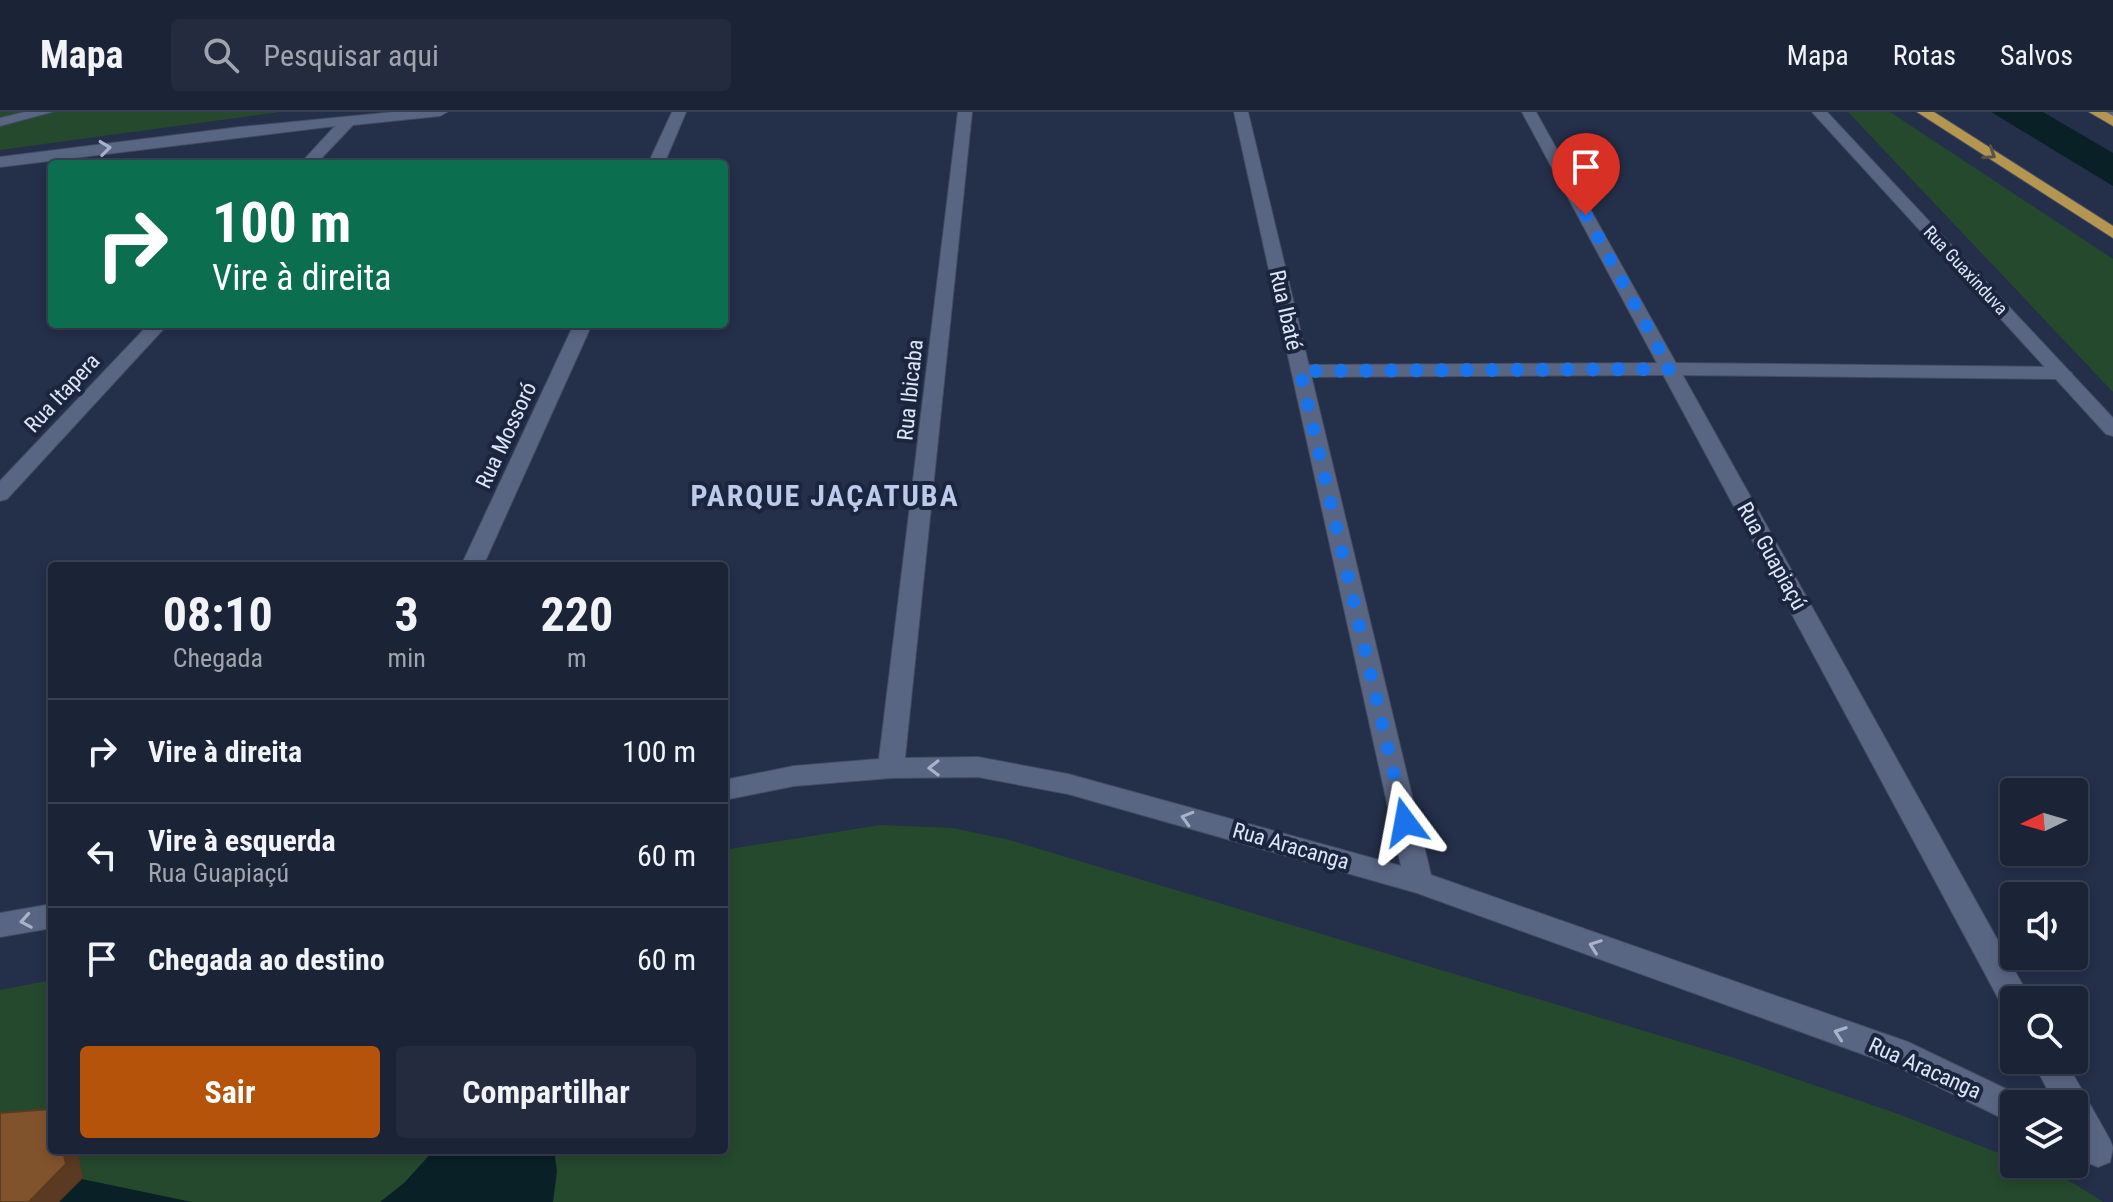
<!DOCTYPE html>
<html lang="pt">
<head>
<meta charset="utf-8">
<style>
	:root { --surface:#1b2337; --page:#242b3f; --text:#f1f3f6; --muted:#a0a4ad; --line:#394052; --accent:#b45309 }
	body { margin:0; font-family:"Roboto Condensed",sans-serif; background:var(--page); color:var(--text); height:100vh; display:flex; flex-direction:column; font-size:30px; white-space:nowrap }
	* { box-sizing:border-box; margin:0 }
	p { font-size:26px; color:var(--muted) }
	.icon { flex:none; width:44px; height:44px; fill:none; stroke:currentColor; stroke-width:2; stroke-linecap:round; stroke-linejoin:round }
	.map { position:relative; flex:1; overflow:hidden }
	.details { position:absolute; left:48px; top:450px; width:680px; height:592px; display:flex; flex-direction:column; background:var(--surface); border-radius:8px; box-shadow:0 4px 12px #0003,0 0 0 2px var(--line) }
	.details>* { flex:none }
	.top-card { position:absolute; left:48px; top:48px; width:680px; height:168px; border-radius:8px; box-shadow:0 4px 12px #0003,0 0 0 2px var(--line); background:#0b6e4f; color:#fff; overflow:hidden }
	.needle { width:52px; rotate:265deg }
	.buttons { position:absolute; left:2000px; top:666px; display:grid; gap:16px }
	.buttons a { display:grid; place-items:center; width:88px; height:88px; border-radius:8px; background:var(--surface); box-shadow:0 4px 12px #0003,0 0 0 2px var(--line); font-size:40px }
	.pin { position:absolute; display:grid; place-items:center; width:68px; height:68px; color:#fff; margin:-82px -34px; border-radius:50% 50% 50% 0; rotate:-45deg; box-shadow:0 0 8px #0007 }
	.pin .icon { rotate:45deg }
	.me { position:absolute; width:88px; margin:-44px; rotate:347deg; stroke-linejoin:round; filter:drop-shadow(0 0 6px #0008) }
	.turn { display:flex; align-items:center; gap:28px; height:168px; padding:0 32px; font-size:36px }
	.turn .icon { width:104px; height:104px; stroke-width:2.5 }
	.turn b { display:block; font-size:56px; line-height:68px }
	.eta { display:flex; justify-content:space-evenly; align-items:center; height:136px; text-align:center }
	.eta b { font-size:48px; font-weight:700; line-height:56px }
	.button { display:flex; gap:16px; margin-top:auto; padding:16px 32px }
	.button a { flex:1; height:92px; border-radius:8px; background:var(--accent); color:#fff; font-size:32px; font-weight:700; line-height:92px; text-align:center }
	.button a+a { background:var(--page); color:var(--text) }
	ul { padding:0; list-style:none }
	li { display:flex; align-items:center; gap:24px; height:104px; padding:0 32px; border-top:2px solid var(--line) }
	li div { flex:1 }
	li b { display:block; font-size:30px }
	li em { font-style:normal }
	header { display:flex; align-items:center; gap:48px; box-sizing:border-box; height:112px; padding:0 40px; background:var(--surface); border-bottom:2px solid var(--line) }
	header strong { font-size:38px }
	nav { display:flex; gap:44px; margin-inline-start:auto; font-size:28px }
	.search { width:560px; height:72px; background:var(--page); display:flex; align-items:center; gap:20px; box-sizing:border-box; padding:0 28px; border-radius:8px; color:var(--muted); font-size:30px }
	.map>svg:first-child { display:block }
	.green { fill:#25492d }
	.water { fill:#092027 }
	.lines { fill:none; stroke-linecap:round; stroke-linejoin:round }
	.lane-casing { stroke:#434c62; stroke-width:2 }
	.street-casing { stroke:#434c62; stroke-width:2 }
	.highway-casing { stroke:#434c62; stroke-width:2 }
	.lane { fill:#596683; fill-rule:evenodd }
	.street { fill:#596683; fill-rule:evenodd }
	.highway { fill:#b59650; fill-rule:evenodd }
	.shaded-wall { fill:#5a3a20 }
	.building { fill:#81532d; stroke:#5a3a20; stroke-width:2 }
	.oneway { stroke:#a8b2c8 }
	.oneway2 { stroke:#595245 }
	.route { stroke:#1a73e8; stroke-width:14; stroke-dasharray:0 25.2 }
	.labels { text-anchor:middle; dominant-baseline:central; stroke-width:8; stroke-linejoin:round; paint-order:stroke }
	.far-street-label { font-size:18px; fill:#dde5f6; stroke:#1b253e }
	.street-label { font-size:22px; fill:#dde5f6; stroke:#1b253e }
	.district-label { font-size:30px; font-weight:bold; letter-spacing:2px; fill:#bccaec; stroke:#1b253e }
</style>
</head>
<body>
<header>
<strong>Mapa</strong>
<div class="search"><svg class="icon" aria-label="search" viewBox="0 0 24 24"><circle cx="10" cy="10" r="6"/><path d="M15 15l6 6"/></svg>Pesquisar aqui</div>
<nav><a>Mapa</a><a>Rotas</a><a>Salvos</a></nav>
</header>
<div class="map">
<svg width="2113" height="1090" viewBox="0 0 2113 1090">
	<rect width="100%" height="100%" fill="#242f49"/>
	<g class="green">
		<path d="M0 0H280L0 38Z"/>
		<path d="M1848 0H1890L2113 147V280Z"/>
		<path d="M880 713 953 716 1009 728 1741 948 1898 1002 2014 1047V1052C2045 1052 2078 1073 2103 1090H0V878L52 868V1038H724V738Z"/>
	</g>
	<g class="water">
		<path d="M1991 0H2043L2113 41V74Z"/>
		<path d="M434 1038H554L557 1059 553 1090H380L404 1071Z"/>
		<path d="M0 1050 192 1090H0Z"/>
	</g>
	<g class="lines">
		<defs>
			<g id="lane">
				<path d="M25 0H52L0 14V6Z"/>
				<path d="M2089 0H2113V5L2096 4Z"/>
				<path d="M1670 251 2062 255 2072 261 2062 267 1670 263 1300 265 1291 259 1300 253Z"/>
			</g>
			<g id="street">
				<path d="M394 0H447L440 4 353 13 316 52H300L335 14 0 55V45L240 15Z"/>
				<path d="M672 0H686L664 52H648Z"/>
				<path d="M958 0H972L905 646 978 645 1068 662 1401 754 1234 0H1248L1431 763 1908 930 2025 986 2028 992H2014V1012L1898 955 1417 781 1068 682 978 665 891 666 794 674 724 688V668L794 654 879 647Z"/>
				<path d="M1522 0H1536L2026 879 2030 888H2014V901L2004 897Z"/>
				<path d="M1812 0H1827L2113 306V324L2106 322Z"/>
				<path d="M149 212H168L7 387 0 389V369Z"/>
				<path d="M574 212H592L483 454H461Z"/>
				<path d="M52 792V816L0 825V801Z"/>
				<path d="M2032 948H2065L2110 1028 2113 1036 2110 1050 2098 1055 2086 1050 2074 1027V992H2055Z"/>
			</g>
			<g id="highway">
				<path d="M1917 0H1934L2113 114V126Z"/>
				<path d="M2089 0H2106L2113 4V14Z"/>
			</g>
		</defs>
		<use href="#lane" class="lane-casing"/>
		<use href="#street" class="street-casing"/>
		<use href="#highway" class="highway-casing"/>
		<use href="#lane" class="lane"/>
		<use href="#street" class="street"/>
		<use href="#highway" class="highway"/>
	</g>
	<path class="shaded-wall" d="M63 1038H77L83 1066 59 1090H29Z"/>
	<path class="building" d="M52 997V1038H63L66 1052 29 1090H0V1001Z"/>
	<defs><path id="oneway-chevron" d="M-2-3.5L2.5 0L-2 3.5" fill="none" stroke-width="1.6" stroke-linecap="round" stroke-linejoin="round" transform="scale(2)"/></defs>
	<g class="oneway">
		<use href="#oneway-chevron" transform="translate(105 36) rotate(-7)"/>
		<use href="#oneway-chevron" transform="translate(934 656) rotate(179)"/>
		<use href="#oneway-chevron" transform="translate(1187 706) rotate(-164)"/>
		<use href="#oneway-chevron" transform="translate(26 809) rotate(170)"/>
		<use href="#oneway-chevron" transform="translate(1595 834) rotate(-160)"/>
		<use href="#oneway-chevron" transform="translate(1840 921) rotate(-161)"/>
	</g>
	<use class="oneway2" href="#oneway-chevron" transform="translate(1990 42) rotate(33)"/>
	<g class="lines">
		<path class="route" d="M1405 710 1300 259 1670 257 1586 103"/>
	</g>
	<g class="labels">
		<g class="far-street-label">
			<text transform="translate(1966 158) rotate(47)">Rua Guaxinduva</text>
		</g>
		<g class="street-label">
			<text transform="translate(1286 198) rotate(77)">Rua Ibaté</text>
			<text transform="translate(910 278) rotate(-84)">Rua Ibicaba</text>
			<text transform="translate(62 281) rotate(-47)">Rua Itapera</text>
			<text transform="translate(506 323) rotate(-65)">Rua Mossoró</text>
			<text transform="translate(1772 444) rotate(61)">Rua Guapiaçú</text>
			<text transform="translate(1291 734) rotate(16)">Rua Aracanga</text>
			<text transform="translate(1925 956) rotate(24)">Rua Aracanga</text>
		</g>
		<g class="district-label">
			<text x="825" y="383">PARQUE JAÇATUBA</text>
		</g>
	</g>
</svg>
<div class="buttons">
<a><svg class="needle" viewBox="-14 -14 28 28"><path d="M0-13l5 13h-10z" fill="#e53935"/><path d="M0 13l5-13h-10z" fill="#a0a4ad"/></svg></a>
<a><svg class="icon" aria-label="sound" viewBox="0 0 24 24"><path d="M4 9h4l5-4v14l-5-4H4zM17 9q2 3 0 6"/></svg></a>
<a><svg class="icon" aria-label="search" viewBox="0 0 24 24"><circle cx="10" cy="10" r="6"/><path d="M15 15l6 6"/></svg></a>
<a><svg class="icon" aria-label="layers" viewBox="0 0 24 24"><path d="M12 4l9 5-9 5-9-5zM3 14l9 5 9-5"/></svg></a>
</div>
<div class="pin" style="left:1586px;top:103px;background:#d93025"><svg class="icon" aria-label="arrive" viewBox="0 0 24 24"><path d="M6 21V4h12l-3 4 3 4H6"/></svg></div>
<svg class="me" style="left:1405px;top:710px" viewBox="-20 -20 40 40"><path d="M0-17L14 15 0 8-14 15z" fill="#1a73e8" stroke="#fff" stroke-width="4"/></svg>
<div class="top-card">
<div class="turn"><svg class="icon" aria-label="right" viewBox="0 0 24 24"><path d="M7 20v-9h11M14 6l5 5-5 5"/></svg><div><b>100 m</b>Vire à direita</div></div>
</div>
<section class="details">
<div class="eta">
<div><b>08:10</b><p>Chegada</p></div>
<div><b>3</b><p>min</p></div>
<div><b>220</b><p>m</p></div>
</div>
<ul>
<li><svg class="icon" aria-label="right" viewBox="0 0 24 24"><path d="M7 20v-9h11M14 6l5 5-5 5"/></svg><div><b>Vire à direita</b></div><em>100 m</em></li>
<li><svg class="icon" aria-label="left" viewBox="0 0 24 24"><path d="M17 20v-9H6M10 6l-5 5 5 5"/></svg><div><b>Vire à esquerda</b><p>Rua Guapiaçú</p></div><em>60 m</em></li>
<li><svg class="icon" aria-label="arrive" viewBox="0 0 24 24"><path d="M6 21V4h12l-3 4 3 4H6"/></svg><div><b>Chegada ao destino</b></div><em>60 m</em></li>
</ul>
<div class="button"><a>Sair</a><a>Compartilhar</a></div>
</section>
</div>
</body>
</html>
